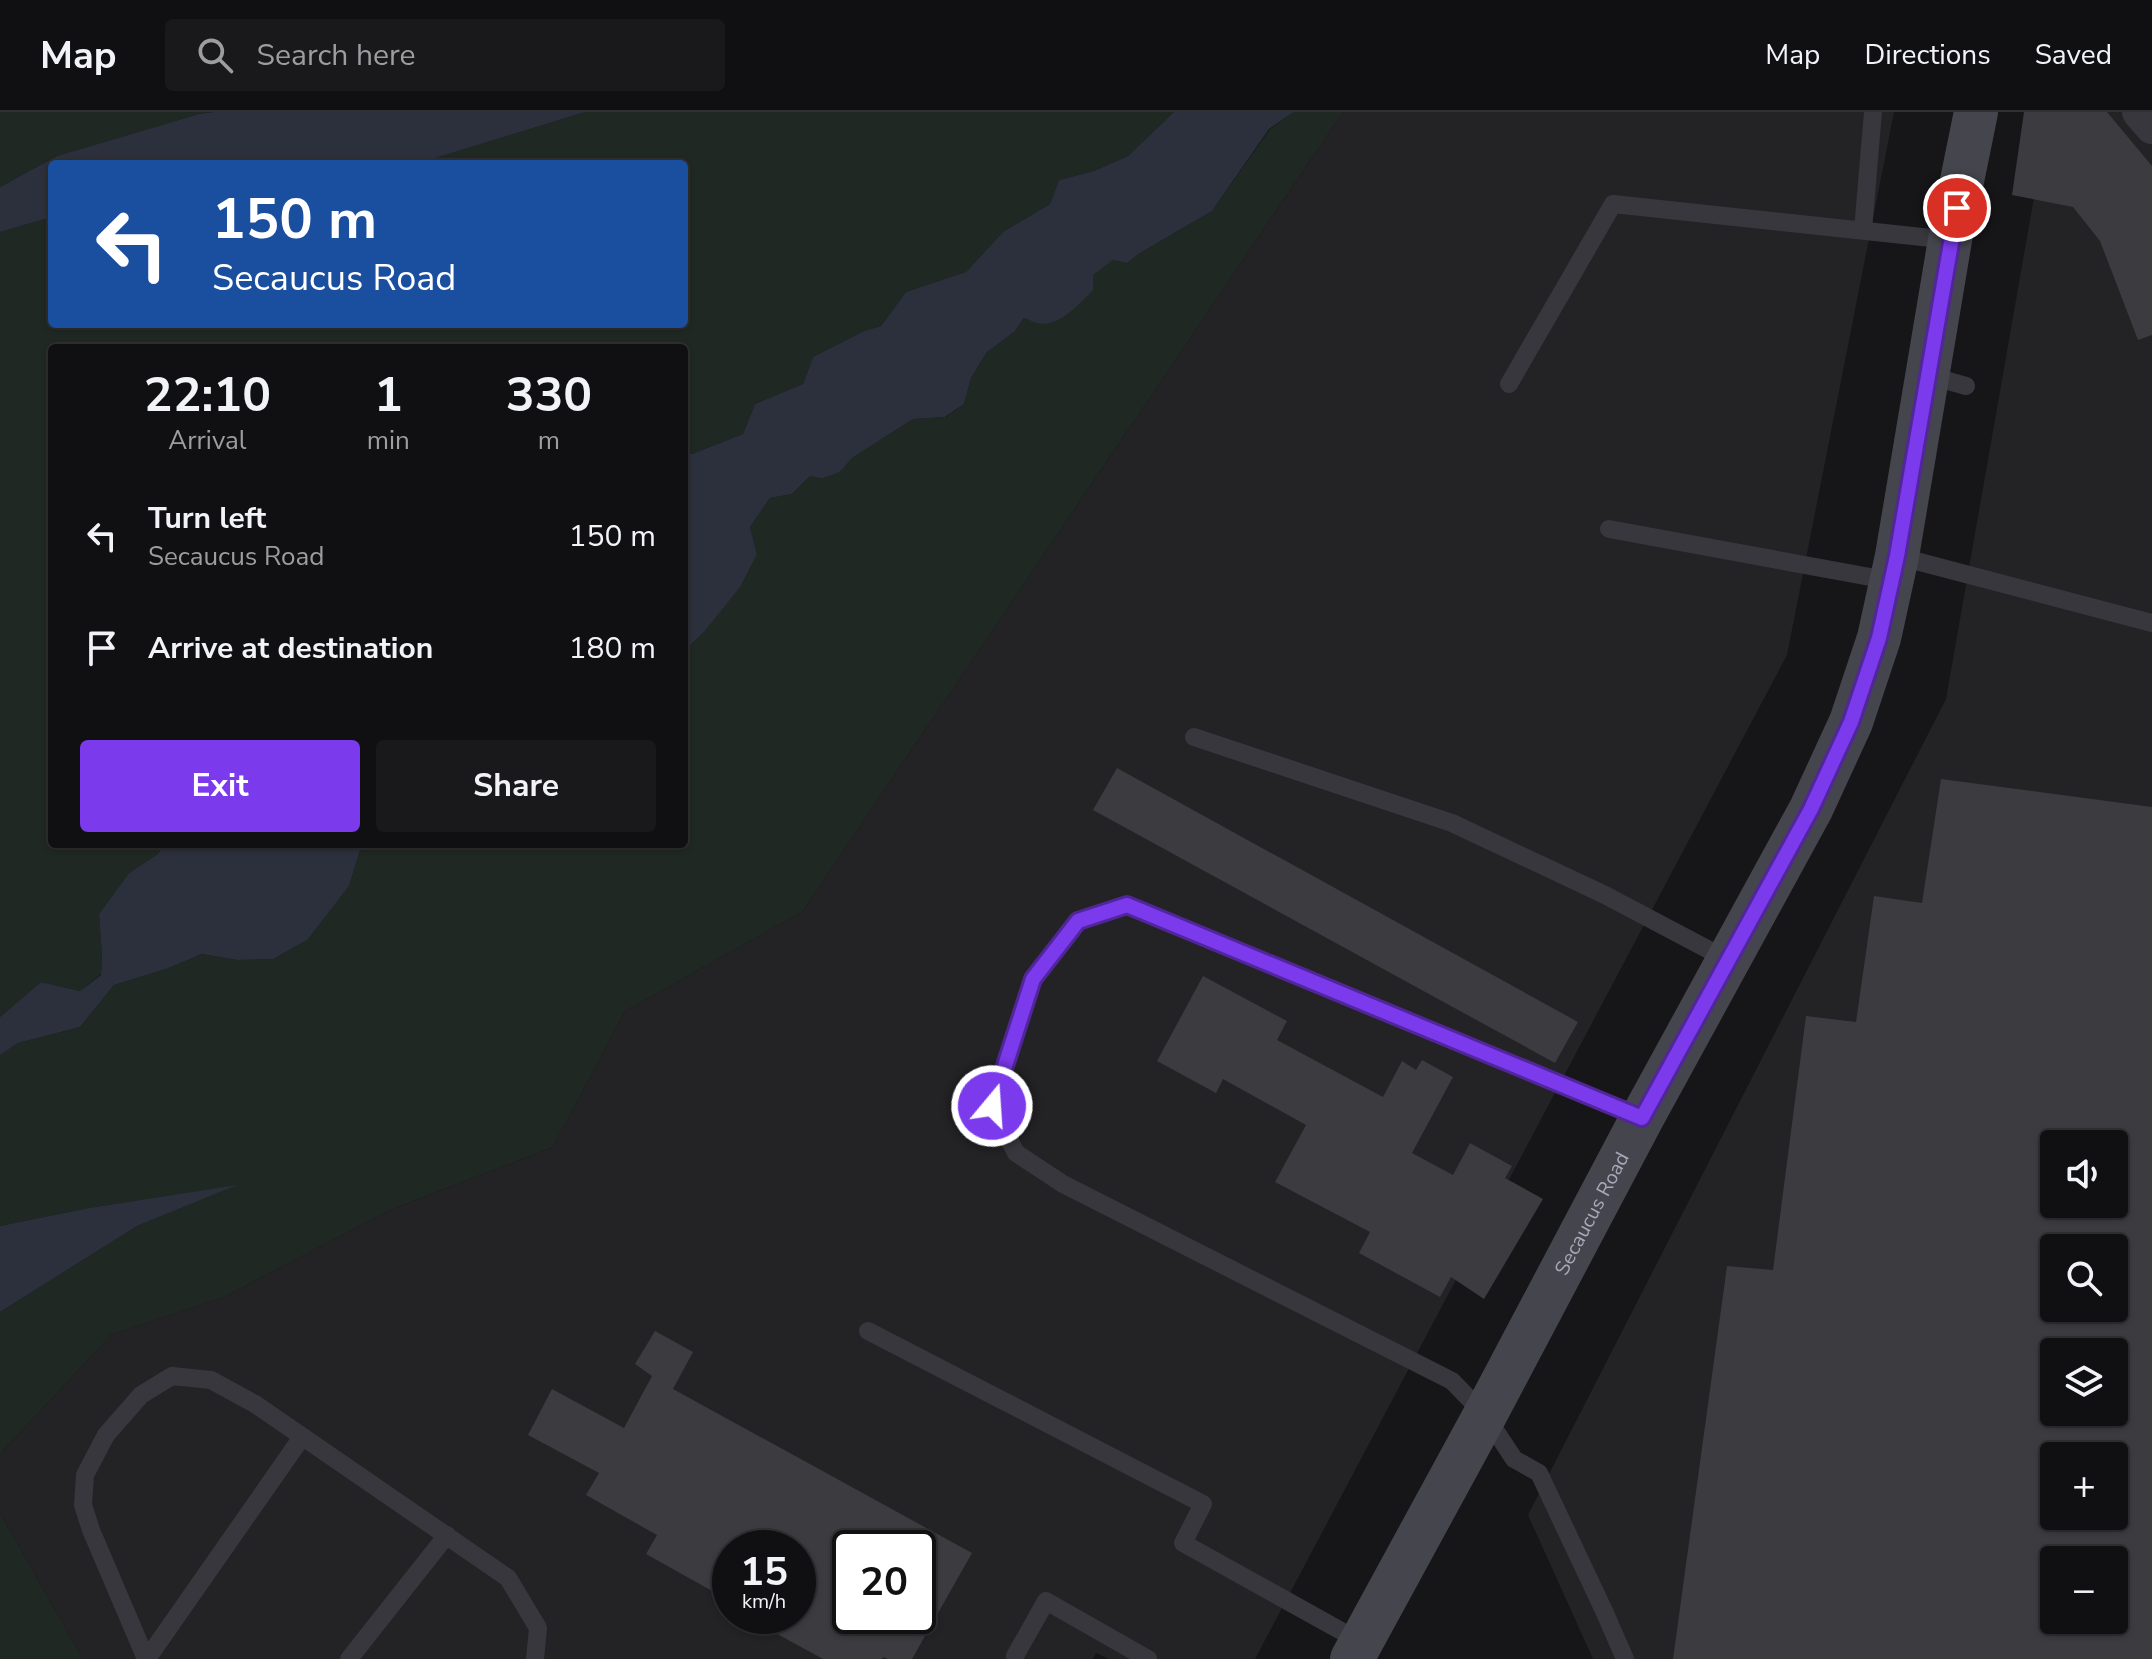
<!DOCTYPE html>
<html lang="en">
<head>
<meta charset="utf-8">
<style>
	:root { --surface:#101012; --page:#19191b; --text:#f1f3f6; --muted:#9c9d9f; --line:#303032; --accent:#7c3aed }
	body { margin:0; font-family:"Nunito Sans",sans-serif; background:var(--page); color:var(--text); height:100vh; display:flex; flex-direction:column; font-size:30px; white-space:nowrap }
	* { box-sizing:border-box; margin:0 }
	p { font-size:26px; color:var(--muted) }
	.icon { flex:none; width:44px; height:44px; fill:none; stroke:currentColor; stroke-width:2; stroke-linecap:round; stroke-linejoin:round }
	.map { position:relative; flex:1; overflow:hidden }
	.drawer { position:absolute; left:48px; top:232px; width:640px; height:504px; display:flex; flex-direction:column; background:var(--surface); border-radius:8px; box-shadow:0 2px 6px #0004,0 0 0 2px var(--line) }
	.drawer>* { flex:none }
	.hud { position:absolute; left:48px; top:48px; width:640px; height:168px; border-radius:8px; box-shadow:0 2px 6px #0004,0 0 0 2px var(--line); background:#1a4fa0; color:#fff; overflow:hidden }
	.tools { position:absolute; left:2040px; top:1018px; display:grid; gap:16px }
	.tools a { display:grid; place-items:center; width:88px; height:88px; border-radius:8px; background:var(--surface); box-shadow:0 2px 6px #0004,0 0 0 2px var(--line); font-size:40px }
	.speed { position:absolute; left:712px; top:1418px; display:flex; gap:16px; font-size:40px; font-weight:700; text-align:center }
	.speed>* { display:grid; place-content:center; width:104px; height:104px; border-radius:50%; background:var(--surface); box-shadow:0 2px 6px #0004,0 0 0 2px var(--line); line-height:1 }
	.speed small { font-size:20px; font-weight:400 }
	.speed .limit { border:4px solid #111; border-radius:12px; background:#fff; color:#111 }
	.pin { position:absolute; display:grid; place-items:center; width:68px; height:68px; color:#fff; margin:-34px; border:4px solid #fff; border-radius:50%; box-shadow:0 2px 8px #0007 }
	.me { position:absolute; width:88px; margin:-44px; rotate:18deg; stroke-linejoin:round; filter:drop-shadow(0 0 6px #0008) }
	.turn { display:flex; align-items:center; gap:28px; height:168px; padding:0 32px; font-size:36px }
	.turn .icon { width:104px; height:104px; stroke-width:2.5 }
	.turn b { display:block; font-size:56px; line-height:68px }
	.eta { display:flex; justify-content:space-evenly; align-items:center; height:136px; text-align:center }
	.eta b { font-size:48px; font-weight:700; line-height:56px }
	.primary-button { display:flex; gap:16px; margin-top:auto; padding:16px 32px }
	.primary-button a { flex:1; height:92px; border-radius:8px; background:var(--accent); color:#fff; font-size:32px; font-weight:700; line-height:92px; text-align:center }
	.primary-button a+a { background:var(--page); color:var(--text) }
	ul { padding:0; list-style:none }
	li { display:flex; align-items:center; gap:24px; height:112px; padding:0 32px }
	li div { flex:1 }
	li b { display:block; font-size:30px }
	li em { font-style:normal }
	header { display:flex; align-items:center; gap:48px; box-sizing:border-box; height:112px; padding:0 40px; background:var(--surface); border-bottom:2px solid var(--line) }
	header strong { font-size:38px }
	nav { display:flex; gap:44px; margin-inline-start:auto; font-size:28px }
	.search { width:560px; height:72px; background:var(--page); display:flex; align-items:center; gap:20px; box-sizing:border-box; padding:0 28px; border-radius:8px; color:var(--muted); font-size:30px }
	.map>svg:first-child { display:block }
	.built { fill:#232225; fill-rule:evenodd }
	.green { fill:#202823 }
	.water { fill:#2c303c }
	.building { fill:#3c3b40; fill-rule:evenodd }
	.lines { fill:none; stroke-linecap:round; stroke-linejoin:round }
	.lane { stroke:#38373d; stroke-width:18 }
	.street { stroke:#38373d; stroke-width:34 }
	.secondary { stroke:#45454d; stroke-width:44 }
	.route-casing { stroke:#51269a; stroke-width:20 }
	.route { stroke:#7c3aed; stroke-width:14 }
	.labels { text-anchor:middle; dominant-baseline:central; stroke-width:8; stroke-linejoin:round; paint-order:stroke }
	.street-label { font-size:20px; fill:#a8a8b8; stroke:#111113 }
</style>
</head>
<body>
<header>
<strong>Map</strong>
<div class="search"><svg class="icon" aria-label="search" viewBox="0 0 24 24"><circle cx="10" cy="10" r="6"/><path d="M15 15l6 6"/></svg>Search here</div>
<nav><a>Map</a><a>Directions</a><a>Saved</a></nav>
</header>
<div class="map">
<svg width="2152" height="1547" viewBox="0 0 2152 1547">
	<rect width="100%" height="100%" fill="#161618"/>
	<g class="built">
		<path d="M1343 0H1894L1787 543 1255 1547H1109L1096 1541 1093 1547H83L0 1401V1342L112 1222 226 1184 390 1098 553 1035 625 899 802 800ZM730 1436H798V1504H730ZM850 1436H918V1504H850Z"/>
		<path d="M2049 0H2152V1547H1593L1528 1403 1946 587ZM2054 1032H2114V1092H2054ZM2054 1136H2114V1196H2054ZM2054 1240H2114V1300H2054ZM2054 1344H2114V1404H2054ZM2054 1448H2114V1508H2054Z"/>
	</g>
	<g class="green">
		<path d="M0 0H214L199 2 57 44 0 75Z"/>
		<path d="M585 0H1174L1128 44 1094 59 1059 68 1050 92 1003 120 966 160 906 180 881 214 864 219 813 245 803 272 755 292 743 322 692 342 684 339V236H52V732H164L158 742 129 761 99 802 102 844 101 862 80 879 41 870 0 905V120L52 105V212H684V52H416Z"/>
		<path d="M1294 0H1343L802 800 625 899 553 1035 390 1098 226 1184 112 1222 0 1342V1200L137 1114 233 1074 89 1096 0 1114V943L18 931 80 915 114 873 166 857 202 842 237 848 273 847 306 828 349 774 362 732H684V539L703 521 757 442 750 415 770 386 792 382 810 364 840 360 852 346 913 307 946 305 964 292 971 266 987 240 1014 220 1025 205 1113 148 1127 151 1140 141 1212 99 1270 17Z"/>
		<path d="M0 1401 83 1547H0Z"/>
	</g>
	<g class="water">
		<path d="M214 0H585L416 52H52V105L0 120V75L57 44 199 2Z"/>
		<path d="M1174 0H1294L1269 17 1212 99 1140 141 1127 151 1113 148 1093 163V178C1079 192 1059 216 1037 211 1032 210 1029 207 1024 206L1014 220 987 240 971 266 964 292 945 305 913 307 852 346 840 360 822 366 810 364 792 382 770 386 750 415 757 442 740 475 703 521 684 539V339L692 342 743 322 755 292 803 272 813 245 864 219 881 214 906 180 966 160 1003 120 1050 92 1059 68 1094 59 1128 44Z"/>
		<path d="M164 732H362L349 774 307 828 273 847 237 848 202 842 166 857 114 873 80 915 18 931 0 943V905L41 870 80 879 101 863 102 844 99 802 129 761 158 742Z"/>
		<path d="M237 1073 137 1114 0 1200V1114L89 1096Z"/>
	</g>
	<g class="building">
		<path d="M2024 0H2107L2152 54V223L2138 228 2100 129 2073 95 2012 83Z"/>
		<path d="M1117 656 1578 910 1555 951 1093 698Z"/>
		<path d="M1941 667 2152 695V1547H1673L1727 1154 1773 1158 1806 904 1856 910 1874 784 1922 791ZM2054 1032H2114V1092H2054ZM2054 1136H2114V1196H2054ZM2054 1240H2114V1300H2054ZM2054 1344H2114V1404H2054ZM2054 1448H2114V1508H2054Z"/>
		<path d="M1203 864 1287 909 1277 928 1383 985 1402 949 1416 958 1422 948 1453 965 1412 1041 1453 1063 1470 1031 1512 1054 1505 1066 1543 1087 1484 1187 1451 1165 1440 1185 1359 1141 1370 1120 1275 1070 1306 1013 1223 967 1216 981 1157 949Z"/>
		<path d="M655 1219 693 1240 673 1277 972 1441 912 1547H888L883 1545 882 1547H823L770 1518 773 1512 758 1504H798V1436H730V1489L646 1442 657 1423 586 1383 599 1361 528 1323 552 1277 624 1316 652 1264 635 1252ZM850 1436H918V1504H850Z"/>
	</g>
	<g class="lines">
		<g class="lane">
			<path d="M1863 118 1873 0"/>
			<path d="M1927 263 1966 274"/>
			<path d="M1509 272 1613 92 1950 128"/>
			<path d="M1609 417 1892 469"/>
			<path d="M1897 444 2152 511"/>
			<path d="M1194 625 1452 711 1605 783 1728 848"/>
			<path d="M868 1219 1203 1392 1183 1431 1361 1530"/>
			<path d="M1015 1544 1046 1489 1148 1547"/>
			<path d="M146 1547 91 1418 83 1393 85 1363 106 1323 141 1283 172 1264 211 1268 255 1292 508 1466 538 1516 535 1547"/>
			<path d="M147 1547 302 1325"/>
			<path d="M349 1547 447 1423"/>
			<path d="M1625 1547 1605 1501 1539 1361 1514 1347 1485 1303 1452 1269 1063 1072 1016 1041 992 994 1033 867 1078 809 1127 793 1642 1006"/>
		</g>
		<path class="street" d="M2139 0 2152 15"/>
		<path class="secondary" id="s1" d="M1352 1547 1485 1303 1642 1006 1811 697 1851 610 1879 526 1897 444 1950 128 1976 0"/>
	</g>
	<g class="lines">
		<defs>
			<path id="route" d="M992 994 1033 867 1078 809 1127 793 1642 1006 1811 697 1851 610 1879 526 1897 444 1957 96"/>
		</defs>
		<use href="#route" class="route-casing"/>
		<use href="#route" class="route"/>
	</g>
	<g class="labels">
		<g class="street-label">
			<text stroke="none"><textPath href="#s1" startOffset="506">Secaucus Road</textPath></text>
		</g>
	</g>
</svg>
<div class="tools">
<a><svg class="icon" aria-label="sound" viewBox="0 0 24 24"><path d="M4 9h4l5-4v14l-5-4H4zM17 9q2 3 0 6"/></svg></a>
<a><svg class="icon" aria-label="search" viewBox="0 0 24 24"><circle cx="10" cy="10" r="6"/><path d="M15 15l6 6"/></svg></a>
<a><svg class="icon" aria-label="layers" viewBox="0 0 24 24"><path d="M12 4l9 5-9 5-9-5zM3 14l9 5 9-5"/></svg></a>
<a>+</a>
<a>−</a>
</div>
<div class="speed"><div>15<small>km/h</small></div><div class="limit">20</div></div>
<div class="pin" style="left:1957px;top:96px;background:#d93025"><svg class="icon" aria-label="arrive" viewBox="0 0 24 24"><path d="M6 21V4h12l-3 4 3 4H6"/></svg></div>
<svg class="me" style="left:992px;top:994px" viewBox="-20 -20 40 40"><circle r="17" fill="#7c3aed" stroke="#fff" stroke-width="3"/><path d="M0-11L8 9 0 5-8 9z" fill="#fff"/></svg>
<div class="hud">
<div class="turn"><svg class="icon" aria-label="left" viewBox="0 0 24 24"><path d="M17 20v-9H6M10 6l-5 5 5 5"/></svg><div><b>150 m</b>Secaucus Road</div></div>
</div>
<section class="drawer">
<div class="eta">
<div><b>22:10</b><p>Arrival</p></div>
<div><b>1</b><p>min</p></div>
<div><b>330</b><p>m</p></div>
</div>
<ul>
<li><svg class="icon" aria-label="left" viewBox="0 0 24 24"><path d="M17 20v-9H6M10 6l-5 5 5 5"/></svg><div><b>Turn left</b><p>Secaucus Road</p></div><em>150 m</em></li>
<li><svg class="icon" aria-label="arrive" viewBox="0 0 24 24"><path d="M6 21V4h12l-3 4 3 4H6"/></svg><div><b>Arrive at destination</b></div><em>180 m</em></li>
</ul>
<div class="primary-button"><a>Exit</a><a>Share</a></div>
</section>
</div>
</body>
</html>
